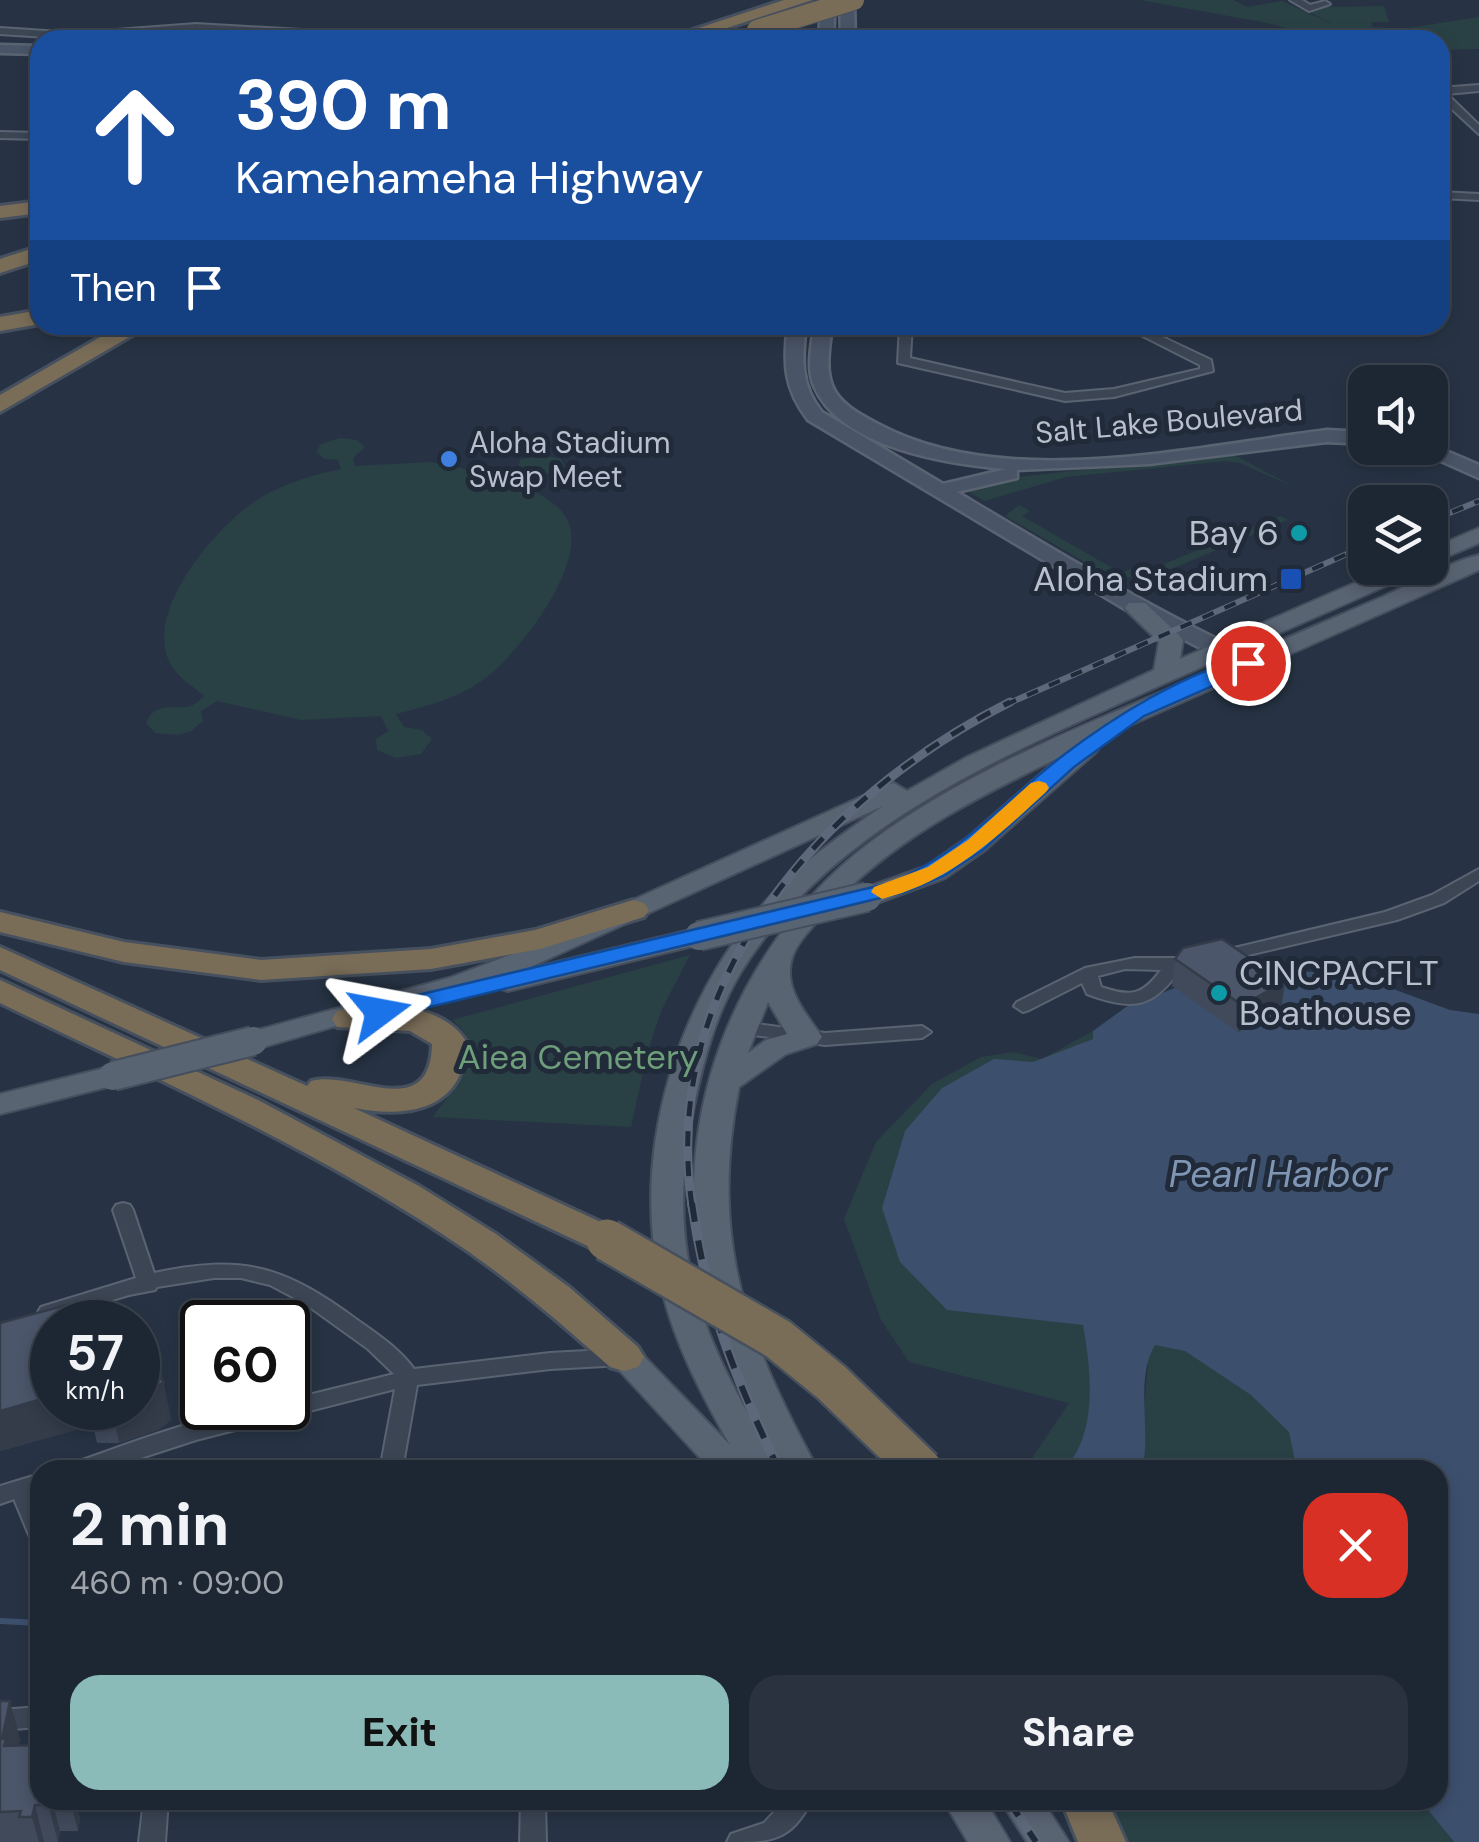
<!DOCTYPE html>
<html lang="en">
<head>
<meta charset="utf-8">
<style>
	:root { --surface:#1d2633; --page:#2a323f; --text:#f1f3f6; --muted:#a0a5ac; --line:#3b434e; --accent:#8bbbb9 }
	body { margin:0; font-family:"DM Sans",sans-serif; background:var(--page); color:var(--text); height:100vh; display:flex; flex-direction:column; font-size:38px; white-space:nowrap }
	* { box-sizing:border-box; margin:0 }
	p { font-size:32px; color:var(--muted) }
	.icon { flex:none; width:55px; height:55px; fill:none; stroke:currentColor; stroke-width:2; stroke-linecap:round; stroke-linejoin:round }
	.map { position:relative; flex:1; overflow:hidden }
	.drawer { position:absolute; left:30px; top:1460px; width:1418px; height:350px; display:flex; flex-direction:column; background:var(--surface); border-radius:30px; box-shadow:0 5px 15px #0003,0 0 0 2px var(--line) }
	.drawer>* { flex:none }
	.hud { position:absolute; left:30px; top:30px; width:1420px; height:305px; border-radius:30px; box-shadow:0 5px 15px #0003,0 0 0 2px var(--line); background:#1a4fa0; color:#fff; overflow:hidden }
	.fabs { position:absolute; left:1348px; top:365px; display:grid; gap:20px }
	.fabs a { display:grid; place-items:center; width:100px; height:100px; border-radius:20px; background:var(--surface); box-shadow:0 5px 15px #0003,0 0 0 2px var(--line); font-size:50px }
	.speed { position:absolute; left:30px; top:1300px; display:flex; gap:20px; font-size:50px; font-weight:700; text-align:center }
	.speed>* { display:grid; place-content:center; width:130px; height:130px; border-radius:50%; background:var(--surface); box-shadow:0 5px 15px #0003,0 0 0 2px var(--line); line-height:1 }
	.speed small { font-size:25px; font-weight:400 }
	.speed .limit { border:5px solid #111; border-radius:15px; background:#fff; color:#111 }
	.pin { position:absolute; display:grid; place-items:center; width:85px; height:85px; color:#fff; margin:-42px; border:5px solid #fff; border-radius:50%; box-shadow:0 2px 10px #0007 }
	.me { position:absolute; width:110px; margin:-55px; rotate:77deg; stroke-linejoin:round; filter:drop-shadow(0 0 8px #0008) }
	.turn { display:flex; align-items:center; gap:35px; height:210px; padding:0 40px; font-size:45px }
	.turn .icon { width:130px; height:130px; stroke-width:2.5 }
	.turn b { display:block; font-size:70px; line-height:85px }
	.then { display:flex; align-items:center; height:95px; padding:0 40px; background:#0003; gap:20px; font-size:38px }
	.round { display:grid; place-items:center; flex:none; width:105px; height:105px; border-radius:30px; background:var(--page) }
	.summary { display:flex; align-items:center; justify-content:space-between; height:170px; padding:0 40px }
	h1 { font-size:60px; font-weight:800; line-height:75px }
	.cta { display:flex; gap:20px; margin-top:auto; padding:20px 40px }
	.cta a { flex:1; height:115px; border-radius:30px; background:var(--accent); color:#111; font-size:40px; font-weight:800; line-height:115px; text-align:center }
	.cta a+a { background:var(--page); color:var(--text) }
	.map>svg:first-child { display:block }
	.green { fill:#294145 }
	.water { fill:#3c4f6d }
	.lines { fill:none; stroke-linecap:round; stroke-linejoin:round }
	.stream { stroke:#3c4f6d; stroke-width:6 }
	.street-casing { stroke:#5a6371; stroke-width:4 }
	.secondary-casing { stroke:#5a6371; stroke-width:5 }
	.primary-casing { stroke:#454e5d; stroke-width:4 }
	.highway-casing { stroke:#46505e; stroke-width:6 }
	.street { fill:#3b4554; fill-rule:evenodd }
	.secondary { fill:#495467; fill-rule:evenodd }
	.primary { fill:#596473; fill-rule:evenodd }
	.highway { fill:#7a6d58; fill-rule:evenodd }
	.rail-far2-casing { stroke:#5d697a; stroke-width:6 }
	.rail-far1-casing { stroke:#5d697a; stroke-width:9 }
	.rail-casing { stroke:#5d697a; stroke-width:10 }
	.rail-far2 { stroke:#202a39; stroke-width:4; stroke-dasharray:12; stroke-linecap:butt }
	.rail-far1 { stroke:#202a39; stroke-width:5; stroke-dasharray:15; stroke-linecap:butt }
	.rail { stroke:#202a39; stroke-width:6; stroke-dasharray:19; stroke-linecap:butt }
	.primary-bridge-casing { stroke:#454e5d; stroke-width:32; stroke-linecap:butt }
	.highway-bridge-far1-casing { stroke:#46505e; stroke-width:22; stroke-linecap:butt }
	.highway-bridge-casing { stroke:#46505e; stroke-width:46; stroke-linecap:butt }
	.primary-bridge { stroke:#596473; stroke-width:28 }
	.highway-bridge-far1 { stroke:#7a6d58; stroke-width:20 }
	.highway-bridge { stroke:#7a6d58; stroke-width:41 }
	.wall { fill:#404a5b }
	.shaded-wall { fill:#343c4a }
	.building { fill:#4b566a; stroke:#343c4a; stroke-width:2.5 }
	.route { fill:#1a73e8; stroke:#114b97; stroke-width:2.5 }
	.slow { fill:#f59e0b }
	.shop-dot { fill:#3f7fe0; stroke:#202a39; stroke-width:4 }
	.culture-dot { fill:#0f9aa8; stroke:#202a39; stroke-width:4 }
	.transit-dot { fill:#1a4fb4; stroke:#202a39; stroke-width:4 }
	.labels { text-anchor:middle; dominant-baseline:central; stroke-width:10; stroke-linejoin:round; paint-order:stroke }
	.far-street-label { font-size:30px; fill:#b9c0cd; stroke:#202a39 }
	.far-poi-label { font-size:30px; fill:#b9c0cd; stroke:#202a39; text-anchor:start }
	.poi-label { font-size:35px; fill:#b9c0cd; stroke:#202a39; text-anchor:end }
	.park-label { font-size:35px; fill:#6f9e7b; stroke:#202a39 }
	.water-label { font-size:38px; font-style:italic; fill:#7f95b4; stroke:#202a39 }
</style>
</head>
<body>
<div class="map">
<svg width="1479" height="1842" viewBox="0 0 1479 1842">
	<rect width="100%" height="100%" fill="#273344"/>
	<g class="green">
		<path d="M1140 0H1233L1247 7 1282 1 1336 26 1308 11 1324 7 1384 6 1389 22H1371L1372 27 1402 29 1479 17V49L1440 50V40H1329L1267 23Z"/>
		<path d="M340 438 357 440 365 447 353 458 355 466 430 462 504 477 517 471 520 460 538 454 561 459 565 467 561 471 530 476 519 483C535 492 558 502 567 519 590 561 520 651 488 676 463 697 427 706 396 714L404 727 422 730 432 739 421 754 396 758 377 750 376 739 388 731 381 716 301 720 217 701 201 711 203 721 191 731 179 735 155 733 146 723C155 701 173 710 191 706 196 704 200 699 205 696 194 688 179 678 171 665 141 612 218 524 260 498 285 483 313 475 341 469L338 460 325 459 316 452 321 444Z"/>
		<path d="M1231 453 1294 487 1240 463 1226 461 1066 477 984 501 966 490 982 481Z"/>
		<path d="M1019 505 1030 511 1022 516 1121 573 1131 569 1140 574 1280 516 1288 520 1147 579 1109 576 1005 516Z"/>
		<path d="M690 955 662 1009 648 1050 631 1127 433 1117C454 1087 491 1050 452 1020Z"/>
		<path d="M1093 1031 1108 1032 1095 1319 1094 1470H1024L1069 1403 909 1362 881 1320 844 1219 876 1142 932 1084 981 1057 1013 1052 1042 1059Z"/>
		<path d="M1152 1322 1262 1390 1317 1470H1138Z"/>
		<path d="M1108 1800H1420L1454 1842H1126Z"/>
	</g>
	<path class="water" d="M1218 971 1347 972 1450 1010 1479 1014V1842H1454L1420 1800H1438V1470H1297L1289 1432 1251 1395 1185 1351 1155 1345C1134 1380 1152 1431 1142 1470H1062C1099 1438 1091 1369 1083 1325L947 1310 900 1262 882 1208 905 1131 942 1088 994 1059 1033 1062 1093 1039V1031L1126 1007Z"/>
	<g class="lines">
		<path class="stream" d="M0 1621 40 1623"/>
		<defs>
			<g id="street">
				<path d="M1290 0H1302L1310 5 1325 1 1330 4 1309 11Z"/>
				<path d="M196 24 336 32H446L451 35 446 38H336L196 30 76 39 0 34V28L76 33Z"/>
				<path d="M1479 85V91L1447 94 1479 125V134L1440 98V88Z"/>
				<path d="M0 132 40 133V139L0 138Z"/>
				<path d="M1440 192 1479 194V200L1440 198Z"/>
				<path d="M900 325H912L910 358 1065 393 1114 389 1200 369V365L1121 325H1137L1211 360 1213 371 1114 397 1065 401 898 363Z"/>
				<path d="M1045 325H1059L1046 334 1040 330Z"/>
				<path d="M1479 869V881L1444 903 1397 920 1219 962 1210 957 1213 953 1385 912 1432 895Z"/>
				<path d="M1135 958H1194L1203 963 1200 967 1180 970C1151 1010 1131 1010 1087 994L1082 983 1029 1010 1023 1012 1014 1006 1017 1002 1085 968ZM1125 969 1161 970C1142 996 1131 997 1101 987L1098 976Z"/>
				<path d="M740 1022 825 1033 922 1026 931 1032 922 1038 825 1045 733 1032 731 1028Z"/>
				<path d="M123 1203 130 1205 133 1210 154 1273C243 1254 284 1266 356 1319 377 1334 399 1348 414 1369L550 1353 623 1349 630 1352 634 1357 630 1362 623 1365 550 1369 417 1385 402 1470H380L395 1389 196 1440 104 1470H67L70 1464C139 1441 214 1408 288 1408V1400L394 1374 368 1349 304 1303 270 1285 241 1278H214L157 1287 155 1290 129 1295 48 1319 41 1317 38 1312 41 1307 136 1278 113 1210 116 1205Z"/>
				<path d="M40 1474V1492L34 1493 40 1508V1545L32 1542 14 1499 0 1504V1486Z"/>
				<path d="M40 1707V1727L0 1730V1710Z"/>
				<path d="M144 1800H168L165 1842H139Z"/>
				<path d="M521 1800H545L546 1842H520Z"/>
				<path d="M785 1800H812C790 1842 772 1842 727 1842L731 1834 764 1823Z"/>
			</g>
			<g id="secondary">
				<path d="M821 0H835L833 40H819Z"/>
				<path d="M840 0H854L855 40H841Z"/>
				<path d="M201 36 214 37 216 40H194Z"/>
				<path d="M0 45 40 46V54L0 53Z"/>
				<path d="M788 325H806C802 358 800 385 822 412L943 484 1006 469C948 464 840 448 814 386 806 368 812 344 814 325H832C830 344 825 367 832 385 839 404 861 415 878 424 1004 492 1191 447 1327 430L1365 432V444L1327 442 1149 464 1017 470V478L957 492C1044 544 1130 596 1221 641 1238 650 1265 640 1279 654L1268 661 1218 657 1130 612 808 420C784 389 783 363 788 325Z"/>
				<path d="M1430 444 1479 465V478L1412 448H1430Z"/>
			</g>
			<g id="primary">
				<path d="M1479 528V543L1430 564V549Z"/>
				<path d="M1479 555V570L1092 742 1099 748 1095 753 985 850 945 878 877 903H857L853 897 857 891 927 866 967 838 1060 757C975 798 889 841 826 912 815 924 799 940 793 955 781 987 806 1013 822 1037L817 1044 786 1054 739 1087C709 1241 746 1337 818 1470H783C743 1402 709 1324 698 1245 676 1092 749 933 872 841 969 768 1091 723 1201 675 1262 649 1322 623 1382 597 1413 583 1446 563 1479 555ZM768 1002 787 1034 766 1040 748 1053Z"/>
				<path d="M1389 568H1418L1415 573C1328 612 1240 650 1152 689 1004 755 830 827 741 972 716 1013 704 1059 694 1106 682 1163 678 1221 692 1278 708 1349 745 1407 779 1470H711L607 1357 612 1348 624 1345 636 1348 730 1445C700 1392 671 1337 659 1277 632 1147 678 1000 765 902 799 864 842 834 883 806L524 970 699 928 709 930 713 936 709 942 508 991 498 988 495 980 253 1050 243 1048 238 1041 243 1034 449 978 518 952 885 786 894 783 907 791 967 757 1154 670 1159 642 1129 613 1125 608 1129 603H1145L1179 635 1183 640 1180 659Z"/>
				<path d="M113 1066 123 1069 128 1076 123 1083 0 1114V1094Z"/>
				<path d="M943 1800H985L1010 1842H968Z"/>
				<path d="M1000 1800H1042L1069 1842H1027Z"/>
			</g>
			<g id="highway">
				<path d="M784 0H812L691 40H662Z"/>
				<path d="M40 201V213L0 218V206Z"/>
				<path d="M40 246V260L0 273V259Z"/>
				<path d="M40 310V324L0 331V317Z"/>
				<path d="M121 325H150L0 412V395Z"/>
				<path d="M633 900 644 903 649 910 644 917 540 949 431 969 261 980 124 962 0 932V912L124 942 261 960 431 949 535 930Z"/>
				<path d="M0 947 307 1086 311 1081C353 1069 430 1125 432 1044L410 1031 337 1027 332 1019 337 1011C377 1001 442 1003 466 1041 466 1108 411 1119 354 1108L620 1231 626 1240 620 1249 607 1253 594 1249 0 970Z"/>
				<path d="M0 980 258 1100 419 1186 496 1234 569 1287 638 1347 644 1357 638 1367 624 1371 610 1367C565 1327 519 1287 469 1252 323 1152 159 1080 0 1003Z"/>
				<path d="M1061 1800H1107L1126 1842H1078Z"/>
			</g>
		</defs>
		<use href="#street" class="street-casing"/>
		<use href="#secondary" class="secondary-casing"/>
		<use href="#primary" class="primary-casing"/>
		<use href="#highway" class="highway-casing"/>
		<use href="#street" class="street"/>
		<use href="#secondary" class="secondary"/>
		<use href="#primary" class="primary"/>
		<use href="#highway" class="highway"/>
		<defs>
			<g id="rail-far2">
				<path d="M1430 521 1479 501"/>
				<path d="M1005 705 1365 546"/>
			</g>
			<path id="rail-far1" d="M692 1206C659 981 821 797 1010 702"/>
			<g id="rail">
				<path d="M692 1203C707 1308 734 1375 779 1470"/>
				<path d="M1008 1800 1036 1842"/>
			</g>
		</defs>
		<use href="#rail-far2" class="rail-far2-casing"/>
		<use href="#rail-far1" class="rail-far1-casing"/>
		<use href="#rail" class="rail-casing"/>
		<use href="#rail-far2" class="rail-far2"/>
		<use href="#rail-far1" class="rail-far1"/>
		<use href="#rail" class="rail"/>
		<defs>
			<g id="primary-bridge">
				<path d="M699 936 867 897"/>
				<path d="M113 1076 253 1041"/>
			</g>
			<path id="highway-bridge-far1" d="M757 30 854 0"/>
			<path id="highway-bridge" d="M607 1240 778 1339 832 1383 922 1470"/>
		</defs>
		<use href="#primary-bridge" class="primary-bridge-casing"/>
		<use href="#highway-bridge-far1" class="highway-bridge-far1-casing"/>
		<use href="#highway-bridge" class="highway-bridge-casing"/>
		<use href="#primary-bridge" class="primary-bridge"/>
		<use href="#highway-bridge-far1" class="highway-bridge-far1"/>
		<use href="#highway-bridge" class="highway-bridge"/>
	</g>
	<g class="wall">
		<path d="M1175 959 1285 982 1281 1009 1238 1032 1172 986Z"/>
		<path d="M0 1323 52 1408H138L163 1381 171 1420 158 1430 119 1443H97L93 1425 0 1451Z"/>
		<path d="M0 1701 20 1739 18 1745 40 1800H75L80 1818 78 1831H60L58 1842H0Z"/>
	</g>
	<g class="shaded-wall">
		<path d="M1285 982 1281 1009 1238 1032 1242 1005Z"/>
		<path d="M158 1353 171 1420 158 1430 119 1443 112 1408H138V1396L143 1357Z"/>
		<path d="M52 1396V1408H89L93 1425 0 1451V1411Z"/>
		<path d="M10 1701 20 1739 14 1769 2 1739Z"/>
		<path d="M47 1800H52L60 1831 58 1842Z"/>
		<path d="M70 1800H75L80 1818 78 1831Z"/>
		<path d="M35 1805 44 1842H39L32 1817Z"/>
	</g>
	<g class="building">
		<path d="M1222 939 1285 982 1242 1005 1175 959 1183 948Z"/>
		<path d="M70 1304 76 1322H52V1396L0 1411V1323Z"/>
		<path d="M154 1340 158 1353 143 1357 164 1382 151 1392 138 1396V1345Z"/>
		<path d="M0 1701H10L2 1739H6L4 1746 40 1745V1800H49L48 1805H35L32 1817H19L21 1811 0 1812Z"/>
	</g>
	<path class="route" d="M1248 657 1258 663 1256 667 1144 716 1074 767 984 849 944 876 905 892 380 1019 369 1012 380 1004 890 883C966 851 999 805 1061 757 1113 717 1184 673 1248 657Z"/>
	<path class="slow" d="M1039 781 1046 783 1049 788 1046 792C996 838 950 882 882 899L871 892 874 887 928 867 968 840 1031 783Z"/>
	<circle class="shop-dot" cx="449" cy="459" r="10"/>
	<g class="culture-dot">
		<circle cx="1299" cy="533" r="10"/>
		<circle cx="1219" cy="993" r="10"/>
	</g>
	<rect class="transit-dot" x="1279" y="567" width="24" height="24" rx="5"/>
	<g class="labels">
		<g class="far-street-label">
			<text transform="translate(1169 421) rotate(-5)">Salt Lake Boulevard</text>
		</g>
		<g class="far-poi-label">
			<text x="469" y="442">Aloha Stadium<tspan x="469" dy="34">Swap Meet</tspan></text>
		</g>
		<g class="poi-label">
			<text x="1279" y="533">Bay 6</text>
			<text x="1268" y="579">Aloha Stadium</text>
			<text x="1239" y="973" text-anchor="start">CINCPACFLT<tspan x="1239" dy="40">Boathouse</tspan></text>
		</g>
		<g class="park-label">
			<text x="578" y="1057">Aiea Cemetery</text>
		</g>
		<g class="water-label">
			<text x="1278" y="1174">Pearl Harbor</text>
		</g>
	</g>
</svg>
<div class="fabs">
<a><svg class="icon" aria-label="sound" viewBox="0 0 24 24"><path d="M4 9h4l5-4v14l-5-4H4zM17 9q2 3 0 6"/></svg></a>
<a><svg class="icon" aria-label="layers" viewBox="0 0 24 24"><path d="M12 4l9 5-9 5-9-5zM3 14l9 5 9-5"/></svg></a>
</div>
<div class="speed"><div>57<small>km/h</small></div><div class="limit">60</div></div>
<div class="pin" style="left:1248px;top:663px;background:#d93025"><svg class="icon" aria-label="arrive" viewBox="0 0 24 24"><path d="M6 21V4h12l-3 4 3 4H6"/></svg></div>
<svg class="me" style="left:380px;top:1012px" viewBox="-20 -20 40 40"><path d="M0-17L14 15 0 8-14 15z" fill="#1a73e8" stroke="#fff" stroke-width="4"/></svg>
<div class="hud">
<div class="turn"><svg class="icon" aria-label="ahead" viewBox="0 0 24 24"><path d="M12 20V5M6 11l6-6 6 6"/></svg><div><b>390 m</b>Kamehameha Highway</div></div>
<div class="then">Then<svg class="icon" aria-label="arrive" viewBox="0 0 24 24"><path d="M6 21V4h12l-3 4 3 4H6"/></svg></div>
</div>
<section class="drawer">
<div class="summary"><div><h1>2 min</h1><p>460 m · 09:00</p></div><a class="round" style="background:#d93025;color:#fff"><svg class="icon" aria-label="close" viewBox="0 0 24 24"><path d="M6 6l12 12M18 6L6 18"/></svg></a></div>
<div class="cta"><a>Exit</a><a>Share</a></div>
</section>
</div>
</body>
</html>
